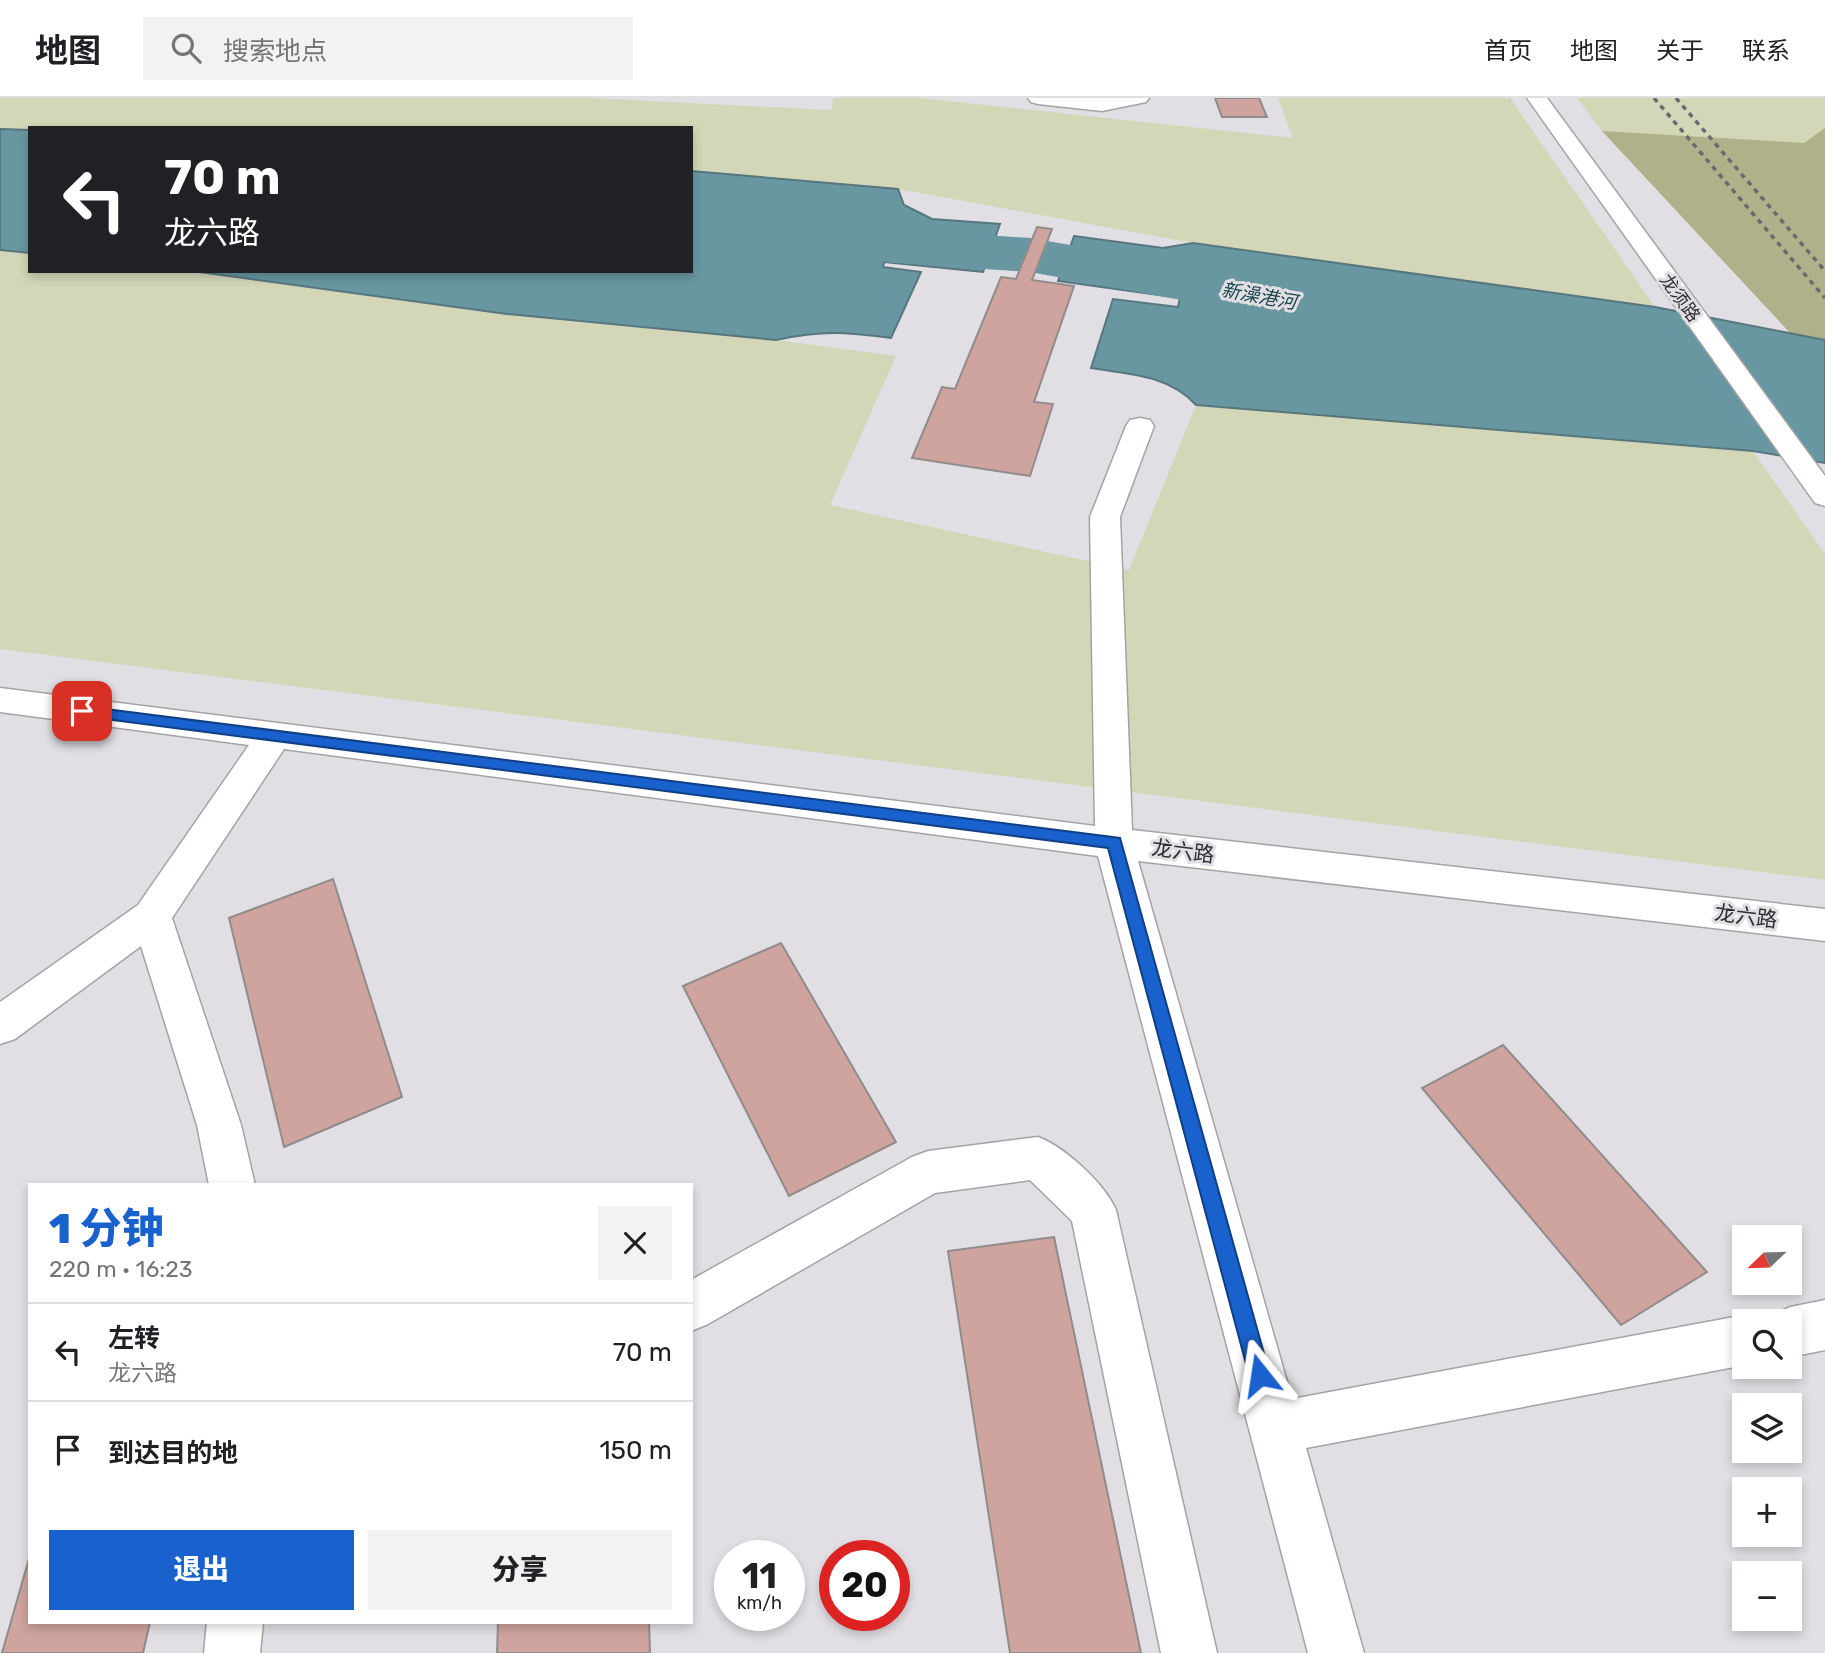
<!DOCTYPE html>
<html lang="zh">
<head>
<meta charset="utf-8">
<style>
	:root { --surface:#fff; --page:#f2f2f2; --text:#202124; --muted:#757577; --line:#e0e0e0; --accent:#1961cc }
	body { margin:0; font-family:Rubik,"Noto Sans SC",sans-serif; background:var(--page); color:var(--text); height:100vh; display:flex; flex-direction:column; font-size:26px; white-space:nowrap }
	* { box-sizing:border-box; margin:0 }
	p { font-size:23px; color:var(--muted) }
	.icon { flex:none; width:38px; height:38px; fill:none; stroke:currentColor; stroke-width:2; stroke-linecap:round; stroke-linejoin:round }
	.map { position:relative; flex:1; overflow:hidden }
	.details { position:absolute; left:28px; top:1085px; width:665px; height:441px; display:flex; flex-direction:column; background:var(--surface); border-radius:0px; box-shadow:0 4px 10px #0003 }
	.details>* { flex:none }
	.banner { position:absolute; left:28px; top:28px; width:665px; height:147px; border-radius:0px; box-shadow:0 4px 10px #0003; background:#202124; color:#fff; overflow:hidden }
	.needle { width:46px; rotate:247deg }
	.buttons { position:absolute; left:1732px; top:1127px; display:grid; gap:14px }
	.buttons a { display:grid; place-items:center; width:70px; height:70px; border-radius:0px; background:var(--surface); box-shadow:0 4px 10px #0003; font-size:35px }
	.speed { position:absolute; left:714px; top:1442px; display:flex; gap:14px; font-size:35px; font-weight:700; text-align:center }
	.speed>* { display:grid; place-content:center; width:91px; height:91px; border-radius:50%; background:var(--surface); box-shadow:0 4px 10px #0003; line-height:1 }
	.speed small { font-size:18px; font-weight:400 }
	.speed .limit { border:10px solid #d22; background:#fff; color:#111 }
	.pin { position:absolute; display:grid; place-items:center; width:60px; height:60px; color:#fff; margin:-30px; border-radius:14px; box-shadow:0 4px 10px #0006 }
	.me { position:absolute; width:77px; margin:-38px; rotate:345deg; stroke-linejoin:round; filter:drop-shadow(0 0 5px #0008) }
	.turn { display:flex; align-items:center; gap:24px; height:147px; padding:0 21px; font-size:32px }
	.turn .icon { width:91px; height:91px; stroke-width:2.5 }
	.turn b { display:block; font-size:49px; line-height:60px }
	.round { display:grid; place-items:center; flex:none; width:74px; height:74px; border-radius:0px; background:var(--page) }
	.summary { display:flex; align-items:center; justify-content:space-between; height:119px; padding:0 21px }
	h1 { font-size:42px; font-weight:800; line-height:52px; color:var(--accent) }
	.primary-button { display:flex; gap:14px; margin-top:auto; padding:14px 21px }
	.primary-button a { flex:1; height:80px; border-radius:0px; background:var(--accent); color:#fff; font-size:28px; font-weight:800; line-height:80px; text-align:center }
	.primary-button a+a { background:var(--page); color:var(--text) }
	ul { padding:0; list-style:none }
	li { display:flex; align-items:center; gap:21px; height:98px; padding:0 21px; border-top:2px solid var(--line) }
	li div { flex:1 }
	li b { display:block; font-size:26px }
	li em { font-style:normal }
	header { display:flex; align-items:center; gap:42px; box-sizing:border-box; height:98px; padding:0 35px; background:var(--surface); border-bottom:2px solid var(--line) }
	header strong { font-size:33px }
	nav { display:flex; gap:38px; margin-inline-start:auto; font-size:24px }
	.search { width:490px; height:63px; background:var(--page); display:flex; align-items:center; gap:18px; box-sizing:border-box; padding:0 24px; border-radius:0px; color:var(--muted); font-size:26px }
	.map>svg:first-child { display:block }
	.green { fill:#d4d6b8 }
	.forest { fill:#afb18a }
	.water { fill:#6897a1; stroke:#57777f; stroke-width:2 }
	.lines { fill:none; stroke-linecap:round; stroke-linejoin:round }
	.river { fill:#6897a1; fill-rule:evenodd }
	.building { fill:#cfa39e; stroke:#908c8b; stroke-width:2 }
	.minor-casing { stroke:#a5a2a6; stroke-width:3 }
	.minor { fill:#fff; fill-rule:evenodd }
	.rail { stroke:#6b696c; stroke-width:3.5; stroke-dasharray:5 5; stroke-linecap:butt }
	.route { fill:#1961cc; stroke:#103f85; stroke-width:2 }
	.labels { text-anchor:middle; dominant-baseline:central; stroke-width:6; stroke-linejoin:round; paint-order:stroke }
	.far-street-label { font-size:18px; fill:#2e2d2f; stroke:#e1dfe3 }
	.far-water-label { font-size:19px; font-style:italic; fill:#18444c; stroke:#e1dfe3 }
	.street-label { font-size:21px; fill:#2e2d2f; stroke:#e1dfe3 }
</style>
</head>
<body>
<header>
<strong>地图</strong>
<div class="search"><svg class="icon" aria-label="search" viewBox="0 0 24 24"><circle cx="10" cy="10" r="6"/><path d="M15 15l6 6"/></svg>搜索地点</div>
<nav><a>首页</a><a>地图</a><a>关于</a><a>联系</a></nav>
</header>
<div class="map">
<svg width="1825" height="1555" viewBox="0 0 1825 1555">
	<rect width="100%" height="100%" fill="#e1dfe3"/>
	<g class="green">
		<path d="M0 0H590L832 12 833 0H919L1293 40 1278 0H1510L1655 209 1193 145 898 91 691 73V30H30V32L0 31Z"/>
		<path d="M1577 0H1825V242L1792 237 1602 33Z"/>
		<path d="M0 152 30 155V173H192L507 216 776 242 896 258 830 407 1129 472 1196 307 1753 353 1825 456V782L0 551Z"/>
	</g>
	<path class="forest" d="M1825 30V242L1792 237 1602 33 1804 45Z"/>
	<g class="water">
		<path d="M0 31 30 32V155L0 152Z"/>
		<path d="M691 73 898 91 904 107 932 121 1000 126 983 174 884 164 883 169 921 174 891 240C846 234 822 232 776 242L507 216 192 173H691Z"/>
		<path d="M1074 138 1163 150 1193 145 1655 209 1825 242V365L1753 353 1196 307C1169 277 1129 276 1091 270L1113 201 1178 209 1180 200 1058 183Z"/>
	</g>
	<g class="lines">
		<path class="river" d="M691 117 1030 140 1192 168 1213 173 1222 186 1213 199 1192 204 1030 174 691 151Z"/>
	</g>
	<g class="building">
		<path d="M1215 0H1259L1267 19H1222Z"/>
		<path d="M1037 129 1052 131 1032 182 1074 188 1034 304 1053 306 1030 378 912 360 942 289 955 291 1001 179 1016 181Z"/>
		<path d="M333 781 402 999 284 1049 229 820Z"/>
		<path d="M781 845 896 1044 789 1098 683 888Z"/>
		<path d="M1503 947 1707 1174 1621 1227 1422 990Z"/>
		<path d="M1054 1139 1141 1555H1010L948 1153Z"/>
		<path d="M30 1457V1524H150L143 1555H2Z"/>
		<path d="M498 1524H649L650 1555H497Z"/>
	</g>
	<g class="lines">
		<defs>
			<g id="minor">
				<path d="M1028 0H1149L1146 4 1102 13 1038 6 1031 4Z"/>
				<path d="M1527 0H1547L1825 378V408L1815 405Z"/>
				<path d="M1140 320 1150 322 1154 328 1120 419 1132 732 1825 811V843L1138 763 1292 1301 1745 1217 1759 1223H1745V1267L1306 1350 1364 1555H1308L1098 758 284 651 172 820 241 1027 255 1087H209L197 1027 141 848 15 941 0 946V904L138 807 249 647 0 614V590L1095 728 1090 419 1126 328 1130 322Z"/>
				<path d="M1038 1039C1065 1049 1105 1086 1116 1112L1217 1555H1161L1072 1123 1030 1082 935 1095 708 1226 691 1233V1182L912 1059 928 1053Z"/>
				<path d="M1825 1202V1252L1790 1259V1223H1770L1773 1217 1790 1209Z"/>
				<path d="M207 1524H263L260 1555H204Z"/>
			</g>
		</defs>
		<use href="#minor" class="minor-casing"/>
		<use href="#minor" class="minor"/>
		<g class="rail">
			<path d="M1654 0 1825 200"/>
			<path d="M1676 0 1825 173"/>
		</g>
	</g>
	<path class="route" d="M82 608 1120 740 1270 1277 1267 1285 1260 1288 1252 1285 1249 1277 1108 750 82 618 75 613Z"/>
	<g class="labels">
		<g class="far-street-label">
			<text transform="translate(1680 200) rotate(54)">龙须路</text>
		</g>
		<g class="far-water-label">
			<text transform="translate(1259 198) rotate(10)">新澡港河</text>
		</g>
		<g class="street-label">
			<text transform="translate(1183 753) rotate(7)">龙六路</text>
			<text transform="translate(1746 818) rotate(7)">龙六路</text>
		</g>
	</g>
</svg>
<div class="buttons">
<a><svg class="needle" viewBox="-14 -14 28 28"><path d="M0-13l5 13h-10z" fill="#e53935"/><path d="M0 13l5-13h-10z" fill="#757577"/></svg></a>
<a><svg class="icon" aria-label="search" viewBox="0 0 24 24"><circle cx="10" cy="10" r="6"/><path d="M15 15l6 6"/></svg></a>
<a><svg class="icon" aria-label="layers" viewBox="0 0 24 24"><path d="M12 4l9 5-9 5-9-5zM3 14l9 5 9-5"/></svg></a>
<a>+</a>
<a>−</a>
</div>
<div class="speed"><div>11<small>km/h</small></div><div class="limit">20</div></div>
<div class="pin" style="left:82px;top:613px;background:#d93025"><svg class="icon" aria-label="arrive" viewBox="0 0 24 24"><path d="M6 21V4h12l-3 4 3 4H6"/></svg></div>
<svg class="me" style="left:1260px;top:1277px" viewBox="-20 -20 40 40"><path d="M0-17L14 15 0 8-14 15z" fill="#1961cc" stroke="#fff" stroke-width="4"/></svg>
<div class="banner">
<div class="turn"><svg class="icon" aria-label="left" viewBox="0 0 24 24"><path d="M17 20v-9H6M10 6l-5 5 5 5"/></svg><div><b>70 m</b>龙六路</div></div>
</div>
<section class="details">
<div class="summary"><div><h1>1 分钟</h1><p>220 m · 16:23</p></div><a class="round"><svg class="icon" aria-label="close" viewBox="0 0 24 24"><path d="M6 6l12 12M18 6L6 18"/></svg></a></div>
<ul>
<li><svg class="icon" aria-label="left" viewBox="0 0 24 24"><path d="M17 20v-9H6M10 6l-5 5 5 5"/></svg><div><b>左转</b><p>龙六路</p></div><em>70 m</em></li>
<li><svg class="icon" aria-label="arrive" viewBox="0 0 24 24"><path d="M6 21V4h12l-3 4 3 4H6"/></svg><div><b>到达目的地</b></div><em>150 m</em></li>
</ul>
<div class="primary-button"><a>退出</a><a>分享</a></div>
</section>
</div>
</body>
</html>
